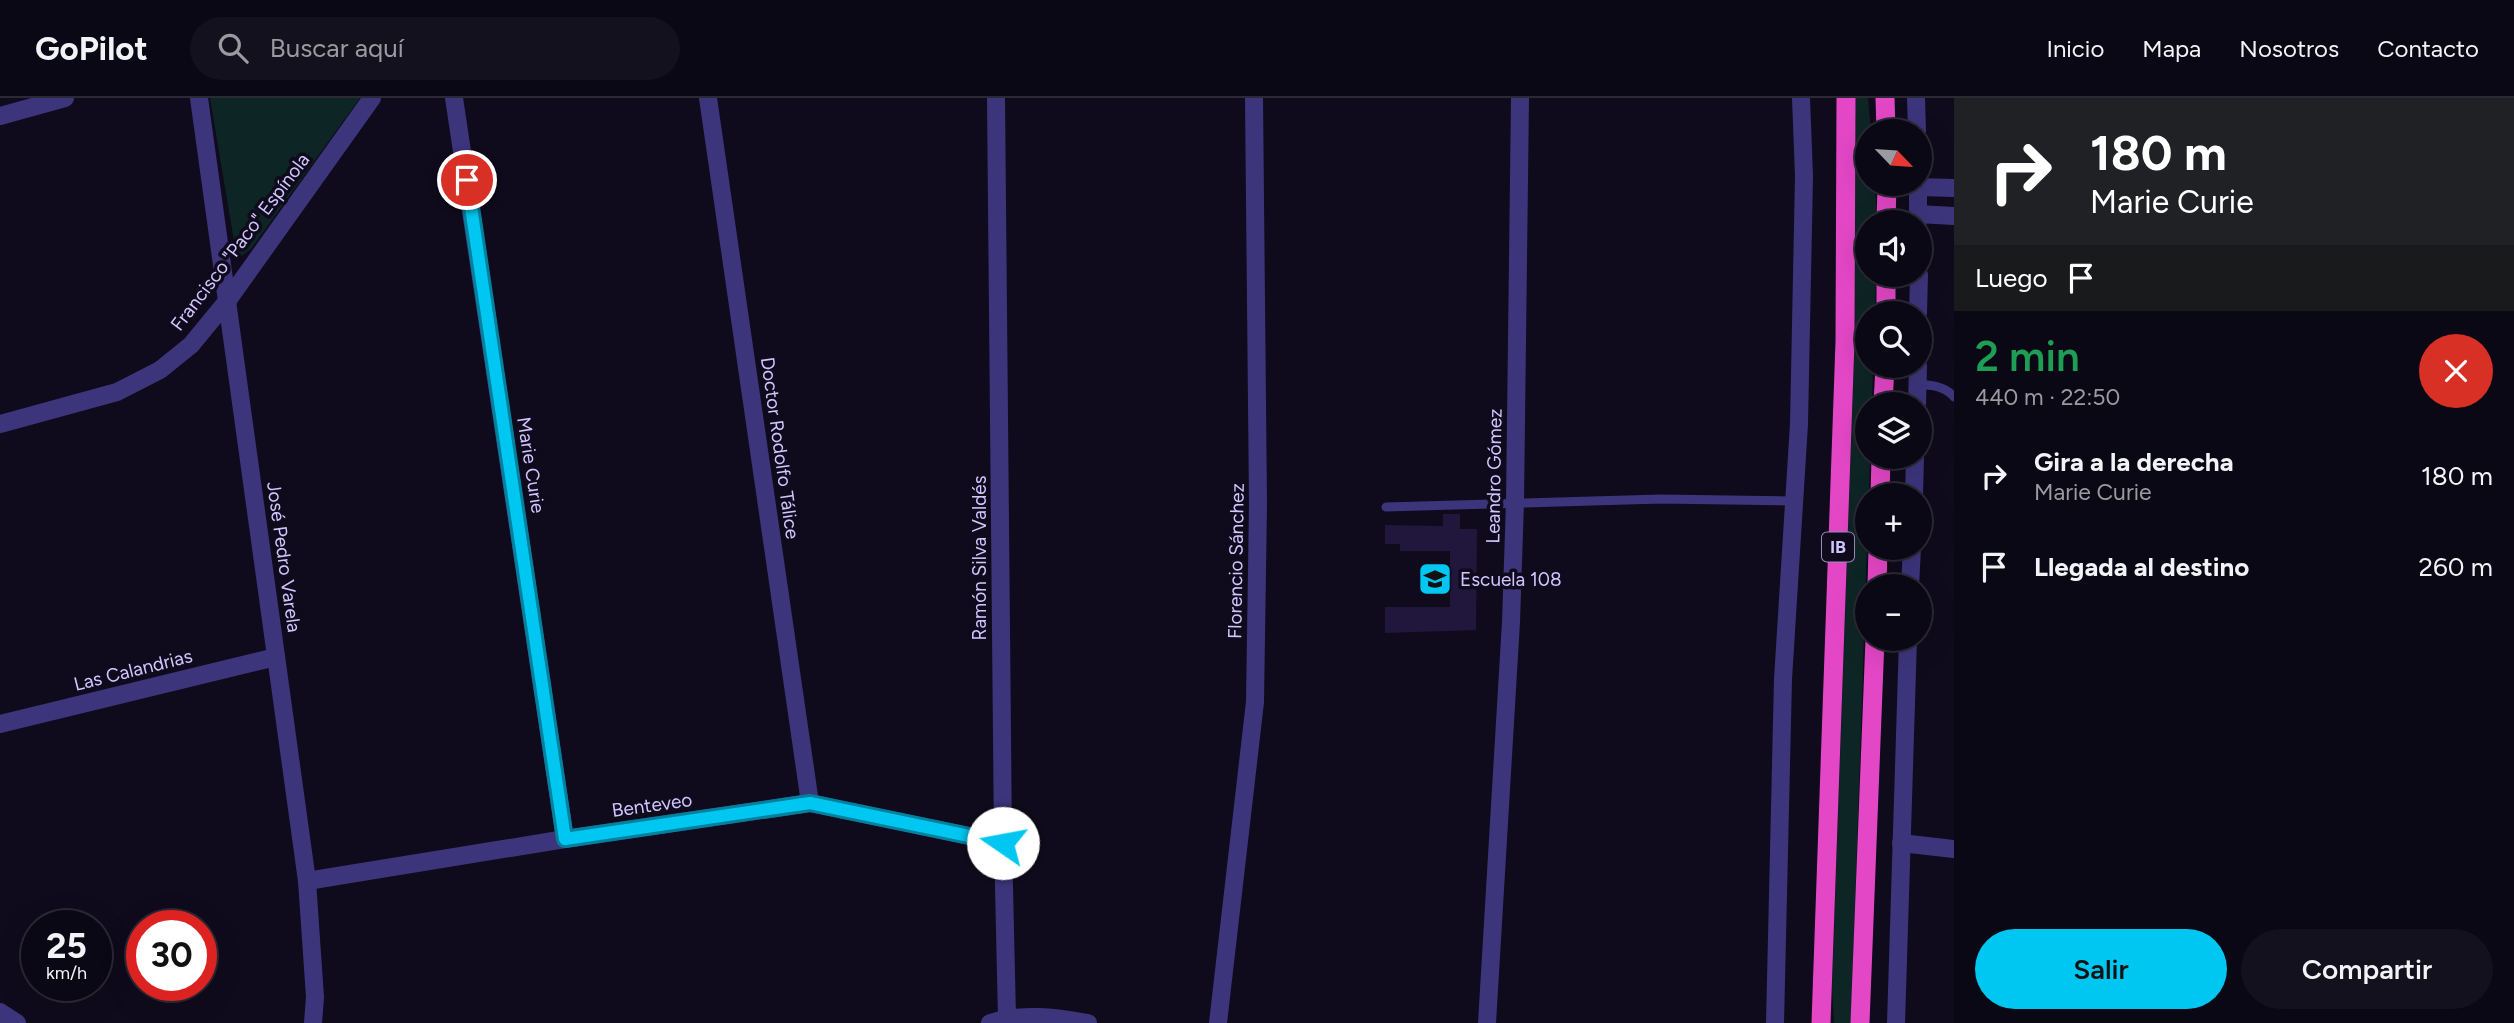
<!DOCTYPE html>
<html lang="es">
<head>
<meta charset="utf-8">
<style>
	:root { --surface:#0b0815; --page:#14111e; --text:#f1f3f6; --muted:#9a9aa0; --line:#2b2934; --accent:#00c7f1 }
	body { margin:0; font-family:Figtree,sans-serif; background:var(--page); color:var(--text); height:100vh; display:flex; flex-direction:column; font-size:26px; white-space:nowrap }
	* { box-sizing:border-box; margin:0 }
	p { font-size:23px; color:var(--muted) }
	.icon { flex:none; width:38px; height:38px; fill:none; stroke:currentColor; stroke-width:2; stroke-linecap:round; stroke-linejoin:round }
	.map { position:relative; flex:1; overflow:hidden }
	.sheet { display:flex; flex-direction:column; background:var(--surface); width:560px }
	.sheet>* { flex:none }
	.hud { background:#202124; color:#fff; overflow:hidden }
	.needle { width:46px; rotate:115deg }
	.fabs { position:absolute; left:1855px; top:21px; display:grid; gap:14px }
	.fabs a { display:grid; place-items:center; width:77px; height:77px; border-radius:50%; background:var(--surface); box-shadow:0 7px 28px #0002,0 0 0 2px var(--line); font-size:35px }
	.speed { position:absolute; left:21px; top:812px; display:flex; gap:14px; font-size:35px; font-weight:700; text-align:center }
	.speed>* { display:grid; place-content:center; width:91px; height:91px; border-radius:50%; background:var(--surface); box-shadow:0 7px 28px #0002,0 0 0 2px var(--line); line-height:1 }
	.speed small { font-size:18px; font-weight:400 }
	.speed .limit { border:10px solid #d22; background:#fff; color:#111 }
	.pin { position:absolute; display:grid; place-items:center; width:60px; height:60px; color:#fff; margin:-30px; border:4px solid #fff; border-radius:50%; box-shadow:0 2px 7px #0007 }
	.me { position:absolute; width:77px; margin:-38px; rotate:282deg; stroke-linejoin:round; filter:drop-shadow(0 0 5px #0008) }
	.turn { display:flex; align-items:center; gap:24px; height:147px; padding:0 21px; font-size:32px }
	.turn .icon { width:91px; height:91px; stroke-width:2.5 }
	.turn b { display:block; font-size:49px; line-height:60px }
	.then { display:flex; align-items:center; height:66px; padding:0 21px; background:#0003; gap:14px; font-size:26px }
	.round { display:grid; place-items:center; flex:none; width:74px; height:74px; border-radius:37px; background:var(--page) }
	.headline { display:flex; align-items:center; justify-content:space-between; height:119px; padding:0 21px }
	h1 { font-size:42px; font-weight:600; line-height:52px; color:#1e9e55 }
	.cta { display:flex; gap:14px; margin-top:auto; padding:14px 21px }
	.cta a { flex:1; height:80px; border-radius:42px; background:var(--accent); color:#111; font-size:28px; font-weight:600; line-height:80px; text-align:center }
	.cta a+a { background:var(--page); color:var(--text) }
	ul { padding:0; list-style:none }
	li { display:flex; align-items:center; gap:21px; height:91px; padding:0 21px }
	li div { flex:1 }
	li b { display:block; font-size:26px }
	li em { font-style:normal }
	header { display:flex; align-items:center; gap:42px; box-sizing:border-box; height:98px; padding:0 35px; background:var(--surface); border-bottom:2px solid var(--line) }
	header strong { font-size:33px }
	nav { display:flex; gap:38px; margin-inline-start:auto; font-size:24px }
	.search { width:490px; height:63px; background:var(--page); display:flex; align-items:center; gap:18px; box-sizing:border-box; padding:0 24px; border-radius:38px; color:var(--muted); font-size:26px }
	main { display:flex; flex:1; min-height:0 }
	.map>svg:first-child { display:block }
	.green { fill:#0e2526 }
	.building { fill:#21173d }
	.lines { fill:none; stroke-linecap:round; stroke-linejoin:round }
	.service { stroke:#3d357c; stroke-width:9 }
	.minor { stroke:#3d357c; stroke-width:18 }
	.tertiary { stroke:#3d357c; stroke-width:18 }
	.trunk { stroke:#e447c6; stroke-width:19 }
	.route-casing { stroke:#00819d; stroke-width:18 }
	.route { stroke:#00c7f1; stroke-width:12 }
	.labels { text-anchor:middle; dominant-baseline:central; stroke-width:7; stroke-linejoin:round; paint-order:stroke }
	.shield { fill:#0f0b1c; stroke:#978ebb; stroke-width:2 }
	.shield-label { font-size:18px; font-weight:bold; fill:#d1c6ff }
	.street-label { font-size:19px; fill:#d1c6ff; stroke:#0f0b1c }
	.poi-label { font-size:19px; fill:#d1c6ff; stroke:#0f0b1c; text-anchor:start }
</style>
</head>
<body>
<header>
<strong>GoPilot</strong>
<div class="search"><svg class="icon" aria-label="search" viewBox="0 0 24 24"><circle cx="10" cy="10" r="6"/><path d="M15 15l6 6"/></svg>Buscar aquí</div>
<nav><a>Inicio</a><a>Mapa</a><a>Nosotros</a><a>Contacto</a></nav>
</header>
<main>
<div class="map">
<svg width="1954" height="925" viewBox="0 0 1954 925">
	<rect width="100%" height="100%" fill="#0f0b1c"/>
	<g class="green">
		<path d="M210 0H360L251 151 237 161Z"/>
		<path d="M1854 0H1868L1871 33H1867V86H1875L1877 124H1867V177H1876L1875 215H1867V268H1873L1872 306H1867V359H1870L1869 397H1867V450L1851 925H1834L1832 889 1855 232Z"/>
	</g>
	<path class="building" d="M1443 416H1460V431H1477L1476 532 1385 535V509H1450V453H1400V446H1385V427L1443 428Z"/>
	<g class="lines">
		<g class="service">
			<path d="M1917 286C1931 287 1945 288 1954 299"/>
			<path d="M1386 409 1661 401 1795 403"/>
		</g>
		<g class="minor">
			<path d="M199 0 307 783 315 899 313 925"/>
			<path d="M454 0 565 741"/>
			<path d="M708 0 810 705"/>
			<path d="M996 0 1003 745 1007 920"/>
			<path d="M1916 0 1917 33"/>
			<path d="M0 18 65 0"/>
			<path d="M1918 86V124"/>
			<path d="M1918 89 1954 90"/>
			<path d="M1918 116 1954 118"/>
			<path d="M1918 215 1919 177"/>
			<path d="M1917 306 1918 268"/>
			<path d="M0 326 117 294 160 272 191 247 228 202 372 0"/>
			<path d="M1914 397 1915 359"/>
			<path d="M1910 488 1912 450"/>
			<path d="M0 626 276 559"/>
			<path d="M1901 745 1954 751"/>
			<path d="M307 783 565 741 810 705 1003 745"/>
			<path d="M1218 925 1255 604 1258 406 1254 0"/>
			<path d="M1487 925 1511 524 1515 404 1520 0"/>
			<path d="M1775 925 1783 581 1799 326 1804 78 1801 0"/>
			<path d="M1896 925 1908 541"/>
		</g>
		<g class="tertiary">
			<path d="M0 914 17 925"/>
			<path d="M990 925C1023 915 1054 919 1088 925"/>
		</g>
		<g class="trunk">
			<path d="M1885 0 1886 33"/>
			<path d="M1886 124 1887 86"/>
			<path d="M1886 215V177"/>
			<path d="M1883 306 1885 268"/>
			<path d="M1880 397 1881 359"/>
			<path d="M1877 488 1878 450"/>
			<path d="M1821 925 1845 244 1846 0"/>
			<path d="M1860 925 1875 541"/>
		</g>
	</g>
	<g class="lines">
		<defs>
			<path id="route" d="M467 82 565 741 810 705 1003 745"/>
		</defs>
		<use href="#route" class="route-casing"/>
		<use href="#route" class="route"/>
	</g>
	<defs>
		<symbol id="school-square" viewBox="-11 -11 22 22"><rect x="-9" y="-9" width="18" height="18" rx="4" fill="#00c7f1" stroke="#0f0b1c"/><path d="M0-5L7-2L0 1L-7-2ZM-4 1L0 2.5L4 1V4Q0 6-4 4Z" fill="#111"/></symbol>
	</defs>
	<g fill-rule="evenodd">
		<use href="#school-square" x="1416" y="462" width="38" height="38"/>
	</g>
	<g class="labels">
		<rect class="shield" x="1822" y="434.5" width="32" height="29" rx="5"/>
		<g class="shield-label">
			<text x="1838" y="449">IB</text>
		</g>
		<g class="street-label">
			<text transform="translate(240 144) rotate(-53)">Francisco "Paco" Espínola</text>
			<text transform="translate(780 350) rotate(82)">Doctor Rodolfo Tálice</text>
			<text transform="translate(531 367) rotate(81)">Marie Curie</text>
			<text transform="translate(1494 378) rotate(-89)">Leandro Gómez</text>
			<text transform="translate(284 459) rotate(82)">José Pedro Varela</text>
			<text transform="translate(979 460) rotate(-90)">Ramón Silva Valdés</text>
			<text transform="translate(1236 463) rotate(-89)">Florencio Sánchez</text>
			<text transform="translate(133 572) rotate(-14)">Las Calandrias</text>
			<text transform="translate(652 707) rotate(-8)">Benteveo</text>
		</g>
		<g class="poi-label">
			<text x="1460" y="481">Escuela 108</text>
		</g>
	</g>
</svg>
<div class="fabs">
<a><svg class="needle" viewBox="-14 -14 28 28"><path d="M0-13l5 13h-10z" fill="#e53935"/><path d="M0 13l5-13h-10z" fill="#9a9aa0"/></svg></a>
<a><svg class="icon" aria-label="sound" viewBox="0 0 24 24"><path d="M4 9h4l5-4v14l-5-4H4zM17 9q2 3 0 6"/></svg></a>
<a><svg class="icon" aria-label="search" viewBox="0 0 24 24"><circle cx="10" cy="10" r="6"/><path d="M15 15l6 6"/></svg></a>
<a><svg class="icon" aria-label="layers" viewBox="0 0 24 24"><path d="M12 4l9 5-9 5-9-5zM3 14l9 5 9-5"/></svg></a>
<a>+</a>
<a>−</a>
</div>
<div class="speed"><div>25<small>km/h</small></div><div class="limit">30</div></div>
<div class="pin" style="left:467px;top:82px;background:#d93025"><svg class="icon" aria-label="arrive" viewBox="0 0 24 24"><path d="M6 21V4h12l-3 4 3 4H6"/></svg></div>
<svg class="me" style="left:1003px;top:745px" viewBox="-20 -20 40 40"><circle r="19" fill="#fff"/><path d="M0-13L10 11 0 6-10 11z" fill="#00c7f1"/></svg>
</div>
<section class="sheet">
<div class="hud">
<div class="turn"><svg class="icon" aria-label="right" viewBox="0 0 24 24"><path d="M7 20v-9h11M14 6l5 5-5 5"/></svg><div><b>180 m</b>Marie Curie</div></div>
<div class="then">Luego<svg class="icon" aria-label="arrive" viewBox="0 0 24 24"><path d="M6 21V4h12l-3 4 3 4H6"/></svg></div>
</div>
<div class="headline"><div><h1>2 min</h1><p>440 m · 22:50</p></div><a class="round" style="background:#d93025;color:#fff"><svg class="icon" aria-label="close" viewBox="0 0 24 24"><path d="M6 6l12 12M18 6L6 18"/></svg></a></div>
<ul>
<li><svg class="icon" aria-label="right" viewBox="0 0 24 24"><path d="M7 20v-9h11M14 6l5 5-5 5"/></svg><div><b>Gira a la derecha</b><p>Marie Curie</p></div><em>180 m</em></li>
<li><svg class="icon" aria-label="arrive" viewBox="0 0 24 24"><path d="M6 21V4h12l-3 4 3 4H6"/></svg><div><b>Llegada al destino</b></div><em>260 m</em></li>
</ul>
<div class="cta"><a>Salir</a><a>Compartir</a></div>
</section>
</main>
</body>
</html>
